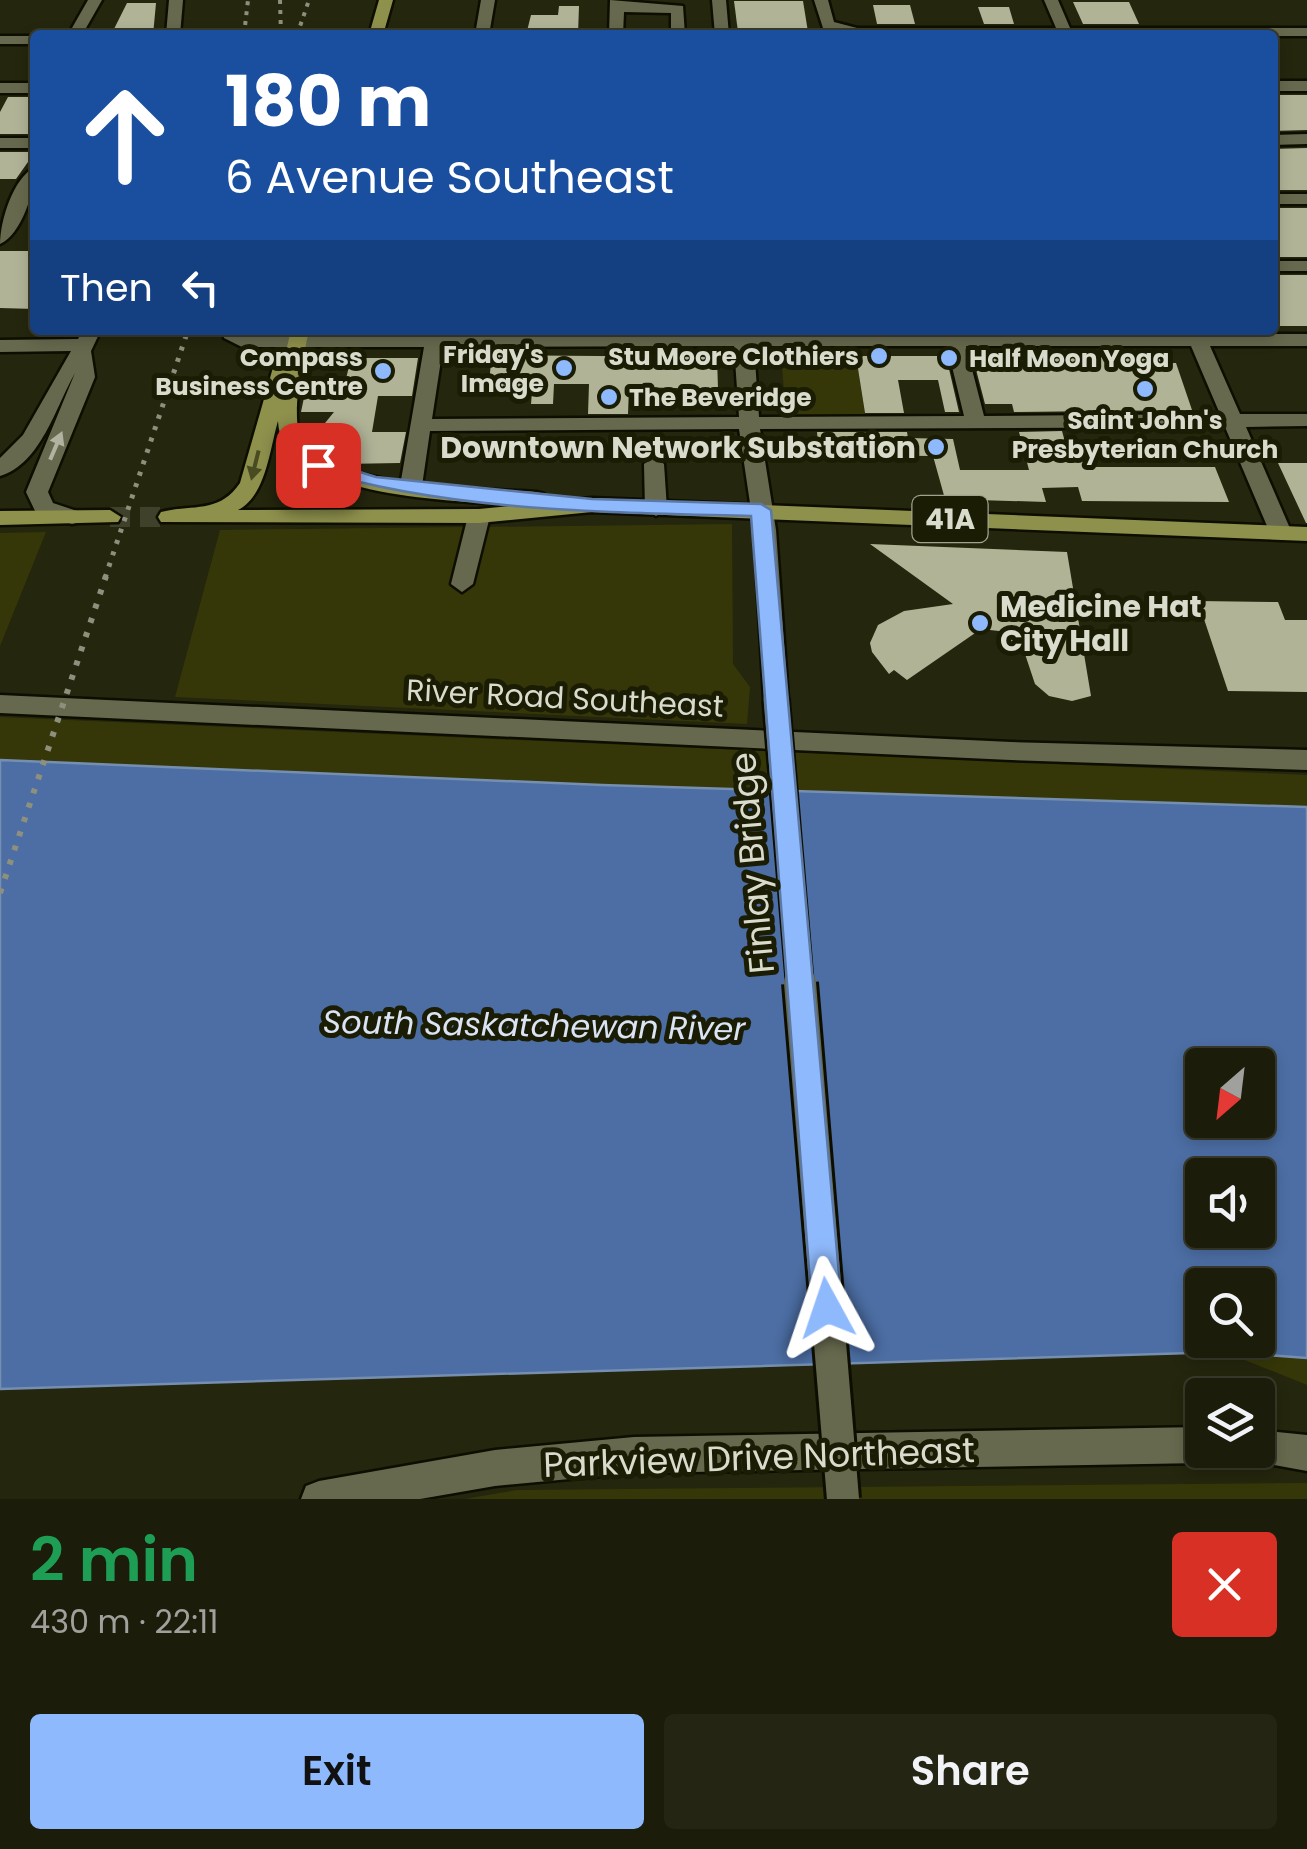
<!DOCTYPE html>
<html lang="en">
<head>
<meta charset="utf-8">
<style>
	:root { --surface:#1b1c0a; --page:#242513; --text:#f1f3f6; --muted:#a0a19c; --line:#393a2b; --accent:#8eb9fc }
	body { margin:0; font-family:Poppins,sans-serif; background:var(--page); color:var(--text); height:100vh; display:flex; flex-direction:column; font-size:38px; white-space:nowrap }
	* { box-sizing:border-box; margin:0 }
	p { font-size:32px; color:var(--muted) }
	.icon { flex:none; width:55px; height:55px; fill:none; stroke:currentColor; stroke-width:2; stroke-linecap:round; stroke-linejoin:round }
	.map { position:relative; height:1499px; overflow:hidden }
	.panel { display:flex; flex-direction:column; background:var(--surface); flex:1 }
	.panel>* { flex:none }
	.top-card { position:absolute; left:30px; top:30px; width:1248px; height:305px; border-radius:10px; box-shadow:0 5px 15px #0003,0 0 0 2px var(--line); background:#1a4fa0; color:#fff; overflow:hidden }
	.needle { width:65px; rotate:208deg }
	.controls { position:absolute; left:1185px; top:1048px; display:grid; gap:20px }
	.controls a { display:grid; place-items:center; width:90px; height:90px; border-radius:10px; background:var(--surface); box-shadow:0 5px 15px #0003,0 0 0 2px var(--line); font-size:50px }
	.pin { position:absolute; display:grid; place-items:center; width:85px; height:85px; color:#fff; margin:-42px; border-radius:20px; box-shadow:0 5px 15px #0006 }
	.me { position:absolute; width:110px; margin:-55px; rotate:355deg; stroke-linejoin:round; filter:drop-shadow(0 0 8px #0008) }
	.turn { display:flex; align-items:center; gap:35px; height:210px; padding:0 30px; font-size:45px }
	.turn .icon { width:130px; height:130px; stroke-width:2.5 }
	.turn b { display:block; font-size:70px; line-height:85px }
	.then { display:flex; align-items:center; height:95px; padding:0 30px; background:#0003; gap:20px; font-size:38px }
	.round { display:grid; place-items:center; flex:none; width:105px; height:105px; border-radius:10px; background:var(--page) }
	.headline { display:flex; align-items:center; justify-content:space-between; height:170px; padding:0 30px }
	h1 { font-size:60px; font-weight:600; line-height:75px; color:#1e9e55 }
	.cta { display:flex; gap:20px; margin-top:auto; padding:20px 30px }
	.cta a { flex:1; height:115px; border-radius:10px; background:var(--accent); color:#111; font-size:40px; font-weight:600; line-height:115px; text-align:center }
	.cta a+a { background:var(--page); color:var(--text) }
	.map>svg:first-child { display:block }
	.green { fill:#353708 }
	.water { fill:#4c6ea4; stroke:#768fb0; stroke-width:2.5; fill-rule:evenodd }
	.building { fill:#b1b397 }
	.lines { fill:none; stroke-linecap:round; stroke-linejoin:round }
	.major-tunnel { stroke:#3f412a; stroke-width:20; stroke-dasharray:20 10; stroke-linecap:butt }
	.minor-casing { stroke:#0e0e00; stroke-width:5 }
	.major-casing { stroke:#0e0e00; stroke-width:5 }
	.minor { fill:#67694e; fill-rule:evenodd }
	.major { fill:#8e914c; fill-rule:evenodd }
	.rail-far2 { stroke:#8e907d; stroke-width:4; stroke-dasharray:4 6; stroke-linecap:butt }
	.rail-far1 { stroke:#8e907d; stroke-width:5; stroke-dasharray:4 8; stroke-linecap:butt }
	.rail { stroke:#8e907d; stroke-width:6; stroke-dasharray:5 10; stroke-linecap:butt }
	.minor-bridge-far1-casing { stroke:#0e0e00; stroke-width:30; stroke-linecap:butt }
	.minor-bridge-casing { stroke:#0e0e00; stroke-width:38; stroke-linecap:butt }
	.minor-bridge-far1 { stroke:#67694e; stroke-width:25 }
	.minor-bridge { stroke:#67694e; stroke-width:32 }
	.oneway { fill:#b1b3a0 }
	.oneway2 { fill:#494b21 }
	.route { fill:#8eb9fc; stroke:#5c78a4; stroke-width:2.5 }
	.poi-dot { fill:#8eb9fc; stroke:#1b1c04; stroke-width:4 }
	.labels { text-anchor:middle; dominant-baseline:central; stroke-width:10; stroke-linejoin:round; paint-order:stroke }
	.far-poi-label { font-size:25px; font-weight:bold; fill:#d9dbcc; stroke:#1b1c04; text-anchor:end }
	.shield { fill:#1b1c04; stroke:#a0a290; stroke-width:2.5 }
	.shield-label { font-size:28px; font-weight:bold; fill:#d9dbcc }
	.poi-label { font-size:30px; font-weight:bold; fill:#d9dbcc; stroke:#1b1c04; text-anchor:end }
	.street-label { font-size:30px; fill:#d9dbcc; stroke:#1b1c04 }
	.water-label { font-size:32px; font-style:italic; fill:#dae4f5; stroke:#1b1c04 }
	.near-street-label { font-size:35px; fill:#d9dbcc; stroke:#1b1c04 }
</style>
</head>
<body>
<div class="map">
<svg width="1307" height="1499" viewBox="0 0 1307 1499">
	<rect width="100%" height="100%" fill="#24260d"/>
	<g class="green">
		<path d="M781 355 856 356 865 415H786Z"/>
		<path d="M732 524 733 664 750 687 747 724 175 697 220 530Z"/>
		<path d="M46 532 0 646V533Z"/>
		<path d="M0 717 1307 775V807L602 785 0 760Z"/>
		<path d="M1225 1352 1307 1358V1385Z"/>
		<path d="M1307 1483V1499H464L517 1490Z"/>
	</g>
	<path class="water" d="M0 760 602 785 1307 807V1358L1225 1352 0 1389ZM1202 1065H1258V1120H1202ZM1202 1175H1258V1230H1202ZM1202 1285H1258V1340H1202Z"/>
	<g class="building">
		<path d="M734 1H803L808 32H738Z"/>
		<path d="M1073 2H1129L1139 24H1083Z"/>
		<path d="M127 3H156L153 35H111Z"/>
		<path d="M873 5H910L915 24H877Z"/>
		<path d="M559 6H579L578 35H526L531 15H558Z"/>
		<path d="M978 7H1009L1014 24H984Z"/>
		<path d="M1272 95H1307V130L1272 131Z"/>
		<path d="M8 97H35V134H0V112Z"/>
		<path d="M1307 148V190H1272V149Z"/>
		<path d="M0 152H35L16 179H0Z"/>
		<rect x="1272" y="208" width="35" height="49"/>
		<path d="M0 251H35V309L0 308Z"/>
		<rect x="1272" y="275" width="35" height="51"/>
		<path d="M492 355 717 357 718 389 629 387 628 414H588L589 384H554L553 404H531L532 392 488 390Z"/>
		<path d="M856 356H946L959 412H945L938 380H898L904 413H865Z"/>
		<path d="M1159 357 1161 363H1176L1192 410 1014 412 1012 404H985L973 358Z"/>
		<path d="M351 358H418L412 396H378L372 432H406L400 463 343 464 312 439 334 412H301L307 383H345Z"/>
		<path d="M1062 431 1068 453H1087L1090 467H1215L1229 502 1082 501 1078 487 1042 488 1046 502 945 499 933 456 819 455 817 432H907L908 438 953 439 960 470H1029L1019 432Z"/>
		<path d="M1278 463H1307V523H1306Z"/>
		<path d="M870 544 1067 552 1091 696 1072 701 1049 696 1035 684 1025 654 1012 645 1008 632 981 629 907 680 894 670 889 674 872 652 870 643 878 625 904 611 953 604Z"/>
		<path d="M1198 601 1278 602 1285 620H1307V692L1228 691Z"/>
	</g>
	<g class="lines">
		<path class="major-tunnel" d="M110 517H169"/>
		<defs>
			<g id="minor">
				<path d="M88 0H102L82 35H68Z"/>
				<path d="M169 0H183L180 35H166Z"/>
				<path d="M481 0H495L489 35H475Z"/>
				<path d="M610 0 683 6 685 35H671V13L624 12 623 35H609Z"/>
				<path d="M712 0H726L729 35H715Z"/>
				<path d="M814 0H828L834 22 857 28H1056L1044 0H1058L1070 28H1307V36L851 35 823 28Z"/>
				<rect x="0" y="36" width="35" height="8"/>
				<rect x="1272" y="81" width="35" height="10"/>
				<rect x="0" y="83" width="35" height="10"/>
				<path d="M1307 134V144L1272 145V135Z"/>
				<rect x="0" y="138" width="35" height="10"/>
				<path d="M35 167C35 190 22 234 0 244 0 221 13 178 35 167Z"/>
				<rect x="1272" y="194" width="35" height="10"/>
				<rect x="1272" y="261" width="35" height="10"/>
				<path d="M83 330H101L91 351 95 377 48 492 53 503 80 512 83 517 80 522 72 524 36 513 26 492 75 373C56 406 41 464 0 476V458L23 435 71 351 0 352V340L78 339Z"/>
				<path d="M223 330H241L246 335H426L427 330H445V335H734V330H752L753 335 1186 334 1185 330H1203L1205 334H1307V346H1210L1240 414H1307V426L1246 427 1292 533 1281 540 1270 533 1225 427 760 429 776 530 788 699 776 708 764 699 754 530 739 429 430 431 422 486 411 493 400 486 424 347H242L224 338ZM734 346 739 417 432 419 443 347ZM754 346H947L964 416 759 417ZM966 346H1191L1220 414 984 416Z"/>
				<path d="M654 457 664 464 667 509 656 516 645 509 644 464Z"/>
				<path d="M479 509 490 516 473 584 462 592 451 584 468 516Z"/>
				<path d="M0 695 1011 742 1307 750V770L1011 760 0 713Z"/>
				<path d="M1202 1427V1450H1217L1214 1457 1202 1463 634 1473 495 1486 420 1499H301L306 1486 319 1481 495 1450 634 1437Z"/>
				<path d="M1258 1430 1307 1435V1471L1246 1460 1241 1450H1258Z"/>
			</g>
			<g id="major">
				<path d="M379 0H393L383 35H369Z"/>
				<path d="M291 330H309C304 354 290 416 301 437 329 490 482 488 536 492L544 494V503L592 498 1307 527V541L592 512 479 523 161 522 158 517 161 512C193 504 219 514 240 483L276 357 286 351ZM278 421C280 500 465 501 521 505L479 509 238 510C266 496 270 448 278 421Z"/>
				<path d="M110 510 121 517 118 522 0 525V511Z"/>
			</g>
		</defs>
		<use href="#minor" class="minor-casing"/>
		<use href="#major" class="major-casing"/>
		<use href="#minor" class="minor"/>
		<use href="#major" class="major"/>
		<g class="rail-far2">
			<path d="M280 0 281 35"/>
			<path d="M244 35 248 0"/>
			<path d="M297 35 309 0"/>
		</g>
		<path class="rail-far1" d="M105 578 188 330"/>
		<path class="rail" d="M0 893 106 576"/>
		<defs>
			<path id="minor-bridge-far1" d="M776 699 800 986"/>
			<path id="minor-bridge" d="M800 983 843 1499"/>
		</defs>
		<use href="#minor-bridge-far1" class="minor-bridge-far1-casing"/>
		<use href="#minor-bridge" class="minor-bridge-casing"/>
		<use href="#minor-bridge-far1" class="minor-bridge-far1"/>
		<use href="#minor-bridge" class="minor-bridge"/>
	</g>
	<defs><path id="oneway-solid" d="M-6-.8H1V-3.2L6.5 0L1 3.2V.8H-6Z" transform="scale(2.5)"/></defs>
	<use class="oneway" href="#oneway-solid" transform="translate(56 446) rotate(-67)"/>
	<use class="oneway2" href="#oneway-solid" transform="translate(255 465) rotate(104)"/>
	<path class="route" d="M318 459 376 477 592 499 761 504 771 510 842 1308 838 1319 827 1324 816 1319 812 1308 751 516C606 512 451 512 311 469L308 465Z"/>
	<g class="poi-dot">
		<circle cx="879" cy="356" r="10"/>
		<circle cx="949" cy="358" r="10"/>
		<circle cx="564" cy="368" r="10"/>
		<circle cx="383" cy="371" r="10"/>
		<circle cx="1145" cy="389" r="10"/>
		<circle cx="609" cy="397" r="10"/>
		<circle cx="936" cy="447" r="10"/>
		<circle cx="980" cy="623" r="10"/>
	</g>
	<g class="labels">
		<g class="far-poi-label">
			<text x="544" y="354">Friday's<tspan x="544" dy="29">Image</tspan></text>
			<text x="859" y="356">Stu Moore Clothiers</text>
			<text x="363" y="357">Compass<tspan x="363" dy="29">Business Centre</tspan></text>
			<text x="969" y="358" text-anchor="start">Half Moon Yoga</text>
			<text x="629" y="397" text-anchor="start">The Beveridge</text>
			<text x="1145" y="420" text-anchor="middle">Saint John's<tspan x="1145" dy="29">Presbyterian Church</tspan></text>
		</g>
		<rect class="shield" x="912.5" y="496" width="75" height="46" rx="8"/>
		<g class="shield-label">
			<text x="950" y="519">41A</text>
		</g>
		<g class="poi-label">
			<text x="916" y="447">Downtown Network Substation</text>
			<text x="1000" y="606" text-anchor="start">Medicine Hat<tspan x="1000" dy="34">City Hall</tspan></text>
		</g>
		<g class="street-label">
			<text transform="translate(565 698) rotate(3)">River Road Southeast</text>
		</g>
		<g class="water-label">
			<text transform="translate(534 1025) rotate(1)">South Saskatchewan River</text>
		</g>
		<g class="near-street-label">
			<text transform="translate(752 863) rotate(-95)">Finlay Bridge</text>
			<text transform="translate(759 1457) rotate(-2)">Parkview Drive Northeast</text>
		</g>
	</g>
</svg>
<div class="controls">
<a><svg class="needle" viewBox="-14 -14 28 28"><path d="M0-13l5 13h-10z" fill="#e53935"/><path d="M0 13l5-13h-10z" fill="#a0a19c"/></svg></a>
<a><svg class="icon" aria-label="sound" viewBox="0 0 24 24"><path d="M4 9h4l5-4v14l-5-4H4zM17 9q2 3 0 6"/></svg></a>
<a><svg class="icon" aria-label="search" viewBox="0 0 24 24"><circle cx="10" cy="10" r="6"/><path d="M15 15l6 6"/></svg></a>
<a><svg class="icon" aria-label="layers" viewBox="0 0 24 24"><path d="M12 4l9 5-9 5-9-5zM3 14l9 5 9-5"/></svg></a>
</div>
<div class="pin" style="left:318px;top:465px;background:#d93025"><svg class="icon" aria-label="arrive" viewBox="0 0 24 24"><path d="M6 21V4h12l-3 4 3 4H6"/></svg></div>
<svg class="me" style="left:827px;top:1308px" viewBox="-20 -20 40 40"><path d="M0-17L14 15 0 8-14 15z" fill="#8eb9fc" stroke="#fff" stroke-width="4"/></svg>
<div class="top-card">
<div class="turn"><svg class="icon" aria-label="ahead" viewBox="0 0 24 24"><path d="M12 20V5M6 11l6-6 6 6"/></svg><div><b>180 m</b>6 Avenue Southeast</div></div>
<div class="then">Then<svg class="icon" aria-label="left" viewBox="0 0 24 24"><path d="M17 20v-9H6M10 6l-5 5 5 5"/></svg></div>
</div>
</div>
<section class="panel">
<div class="headline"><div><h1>2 min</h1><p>430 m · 22:11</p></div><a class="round" style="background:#d93025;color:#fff"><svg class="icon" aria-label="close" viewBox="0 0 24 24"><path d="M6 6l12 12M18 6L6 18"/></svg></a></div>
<div class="cta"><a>Exit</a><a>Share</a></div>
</section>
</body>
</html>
